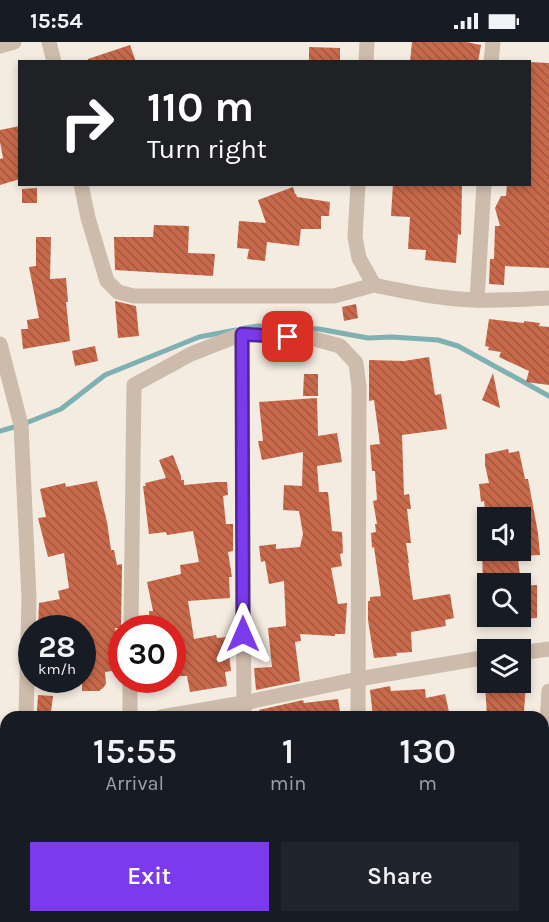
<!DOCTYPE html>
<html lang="en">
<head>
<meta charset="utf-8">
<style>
	:root { --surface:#171b24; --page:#20242c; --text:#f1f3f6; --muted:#9ea1a6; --accent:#7c3aed }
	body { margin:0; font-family:Karla,sans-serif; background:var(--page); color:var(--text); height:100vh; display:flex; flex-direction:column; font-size:22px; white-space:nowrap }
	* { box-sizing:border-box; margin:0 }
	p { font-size:20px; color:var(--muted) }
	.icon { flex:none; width:33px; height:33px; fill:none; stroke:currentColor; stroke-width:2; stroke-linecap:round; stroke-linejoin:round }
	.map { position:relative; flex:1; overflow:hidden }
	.sheet { position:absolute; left:0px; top:669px; width:549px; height:212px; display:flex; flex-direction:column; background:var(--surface); border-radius:18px 18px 0 0; box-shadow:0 3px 9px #0003 }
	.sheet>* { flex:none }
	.top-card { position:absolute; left:18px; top:18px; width:513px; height:126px; border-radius:0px; box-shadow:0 3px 9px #0003; background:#202124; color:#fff; overflow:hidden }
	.buttons { position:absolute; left:477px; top:465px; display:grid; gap:12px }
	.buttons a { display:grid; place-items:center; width:54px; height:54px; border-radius:0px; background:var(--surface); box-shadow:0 3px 9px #0003; font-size:30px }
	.speed { position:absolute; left:18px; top:573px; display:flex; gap:12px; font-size:30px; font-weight:700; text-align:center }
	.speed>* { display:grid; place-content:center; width:78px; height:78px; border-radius:50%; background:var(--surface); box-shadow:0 3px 9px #0003; line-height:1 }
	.speed small { font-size:15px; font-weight:400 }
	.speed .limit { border:9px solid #d22; background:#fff; color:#111 }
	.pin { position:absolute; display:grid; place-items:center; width:51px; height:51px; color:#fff; margin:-26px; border-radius:12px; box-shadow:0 3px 9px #0006 }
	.me { position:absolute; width:66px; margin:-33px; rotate:0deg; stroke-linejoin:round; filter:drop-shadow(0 0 4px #0008) }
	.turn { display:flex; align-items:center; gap:21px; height:126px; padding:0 30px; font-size:27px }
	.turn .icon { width:78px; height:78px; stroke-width:2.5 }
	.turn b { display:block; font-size:42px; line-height:51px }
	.eta { display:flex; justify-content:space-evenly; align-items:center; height:102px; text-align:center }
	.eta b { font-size:36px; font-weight:600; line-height:42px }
	.action { display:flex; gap:12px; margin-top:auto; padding:12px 30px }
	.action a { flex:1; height:69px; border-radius:0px; background:var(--accent); color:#fff; font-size:24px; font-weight:600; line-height:69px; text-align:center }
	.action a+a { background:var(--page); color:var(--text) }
	.status { display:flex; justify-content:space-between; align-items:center; height:42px; padding:0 30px; background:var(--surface); direction:ltr }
	.status svg { height:16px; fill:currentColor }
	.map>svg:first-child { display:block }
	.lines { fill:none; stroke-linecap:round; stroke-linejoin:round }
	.stream { stroke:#7fb0b2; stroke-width:5 }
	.building { fill:url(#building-back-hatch) }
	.minor { stroke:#cdbbac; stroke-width:15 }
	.route-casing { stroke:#51269a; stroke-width:15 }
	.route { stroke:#7c3aed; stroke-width:10 }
</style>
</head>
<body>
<div class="status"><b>15:54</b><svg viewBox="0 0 49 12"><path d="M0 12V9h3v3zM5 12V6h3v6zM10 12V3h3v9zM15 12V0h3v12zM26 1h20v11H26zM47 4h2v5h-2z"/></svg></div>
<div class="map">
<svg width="549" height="880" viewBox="0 0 549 880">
	<defs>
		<pattern id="building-back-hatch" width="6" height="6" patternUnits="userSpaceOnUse" patternTransform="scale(1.5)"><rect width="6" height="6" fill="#c8694b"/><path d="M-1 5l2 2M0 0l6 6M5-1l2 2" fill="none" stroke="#a4573f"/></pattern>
	</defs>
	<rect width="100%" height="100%" fill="#f4ebe1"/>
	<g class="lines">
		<g class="stream">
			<path d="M245 286 258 284 319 287 368 296 392 295 438 298 458 304 549 354"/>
			<path d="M0 389 21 383 61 367 105 333 199 295 236 288"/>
		</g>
	</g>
	<g class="building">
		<path d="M412 0H466L481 3 478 20H410Z"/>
		<path d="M130 3 136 20H88V17Z"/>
		<path d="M309 5 340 6V20H309Z"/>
		<path d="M530 20 549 21V226L505 224 504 243 489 242 490 217H494L495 184H500L495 166 501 154H506L507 142H530Z"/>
		<path d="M20 84V137L0 143V117L3 116 0 100V88Z"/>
		<path d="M393 142H462L461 193 458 192 456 221 425 218 426 208 408 207 410 175 391 174Z"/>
		<path d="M293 145 295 152H296L297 155 330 160 329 174H321V187H301L299 204 267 200 265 219 247 217 249 207 237 206 239 179 266 181 258 158Z"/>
		<path d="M37 146V161H22V147Z"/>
		<path d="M154 183 189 184 188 211 215 212 213 234 115 228 114 195H153Z"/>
		<path d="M36 195H51L50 237 66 236 68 260H66L70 299 23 307 21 287H28L27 278 39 276 29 225 36 224Z"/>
		<path d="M115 259 136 264 139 294 118 296Z"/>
		<path d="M356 262 358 276 344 279 342 265Z"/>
		<path d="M489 277 524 281V279L540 281 539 284 549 285V343L526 340 529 329 499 315 501 310 488 308 489 305 485 304Z"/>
		<path d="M95 304 98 319 75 324 72 309Z"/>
		<path d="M429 315 435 353 441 352 447 387 402 393 404 453 409 452 411 467H407L411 501H406L409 521H408L413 558 450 552 454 576 445 578 446 584 411 590 412 610 396 611 397 614 374 616 368 578V559H370V555L381 554 374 505 372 506 371 491 376 490 375 482H377L373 459 377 458 375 429H372L370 403 380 402 374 358 369 359V318L404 319Z"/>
		<path d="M493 331 500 366 482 358Z"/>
		<path d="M304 332H318V354H303Z"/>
		<path d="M317 356 318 394 337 391 342 420 317 424 319 450H328L332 489 342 490 343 511 340 512 342 524 331 526 338 562 347 561 345 592H335V594L300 592 301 599 295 600 300 639 256 648 254 626 272 625 268 586 286 584 284 539 269 542 265 519 261 520 259 504 276 502V507L300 505 303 492 299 469 283 468 284 443 302 444 303 410 262 418 258 399H263L259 360Z"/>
		<path d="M508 407 509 411 519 409 525 437H528L538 491 540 513 520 514V476H486L484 459 481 460 479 442 489 441 485 423V412Z"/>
		<path d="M173 413 181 434V438H184V443L217 440H227L228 453 223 454 226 482H233V509L228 510 232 535H229L230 556 188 559 194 597 216 593 217 596 227 595 231 629 225 630 227 644 190 650 187 634H173L172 586H150L149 569H153L147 540 181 532 180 523 199 520 193 489 167 493 166 490 149 492 143 444H146L145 441 166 436 159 418Z"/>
		<path d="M97 439 107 480 111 508H114L117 523 122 522 121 586H115L120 617 110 619 112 629 105 630 106 642 103 646 99 649H82V586H68L66 574H58L57 586H38L39 561 60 557 58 549 69 546 64 511 48 515 38 476 46 475 40 447 65 441 66 445Z"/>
		<path d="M482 508H517L521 542H483Z"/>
		<path d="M537 543V576L520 577V544Z"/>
		<path d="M485 640H526L524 670H510V675H487Z"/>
		<path d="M390 644 391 649 425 647 426 656 445 652 449 670 428 675H373L370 648Z"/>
		<path d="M38 653 53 654 51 670 37 669Z"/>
		<path d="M338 657 341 675H260L259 668 303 658 304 661Z"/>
	</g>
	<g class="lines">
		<g class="minor">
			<path d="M49 0 54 20"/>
			<path d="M0 4 14 0"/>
			<path d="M366 20 367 0"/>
			<path d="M491 20 493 0"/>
			<path d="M81 142 88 176 107 239 118 250 134 254H334L374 243"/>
			<path d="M358 142 355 195 359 216 374 243C407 250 441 257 475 258 499 259 524 257 549 256"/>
			<path d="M477 258 484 142"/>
			<path d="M242 292 244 675"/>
			<path d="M0 302 21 383 29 556 26 675"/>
			<path d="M131 586 134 343 191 312 242 292 311 296 340 304 356 321 359 345 358 675"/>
			<path d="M520 611 549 607"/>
			<path d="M130 675V638"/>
			<path d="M161 675 243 661 358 637 488 615"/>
			<path d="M0 704 6 703"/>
			<path d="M543 742 549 649"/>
			<path d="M134 874V880"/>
			<path d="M246 874V880"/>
			<path d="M22 880V874"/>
			<path d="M355 880V874"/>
			<path d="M523 880 534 876 549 877"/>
		</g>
	</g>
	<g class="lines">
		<defs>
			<path id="route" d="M243 592 242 292 288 295"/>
		</defs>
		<use href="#route" class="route-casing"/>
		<use href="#route" class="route"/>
	</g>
</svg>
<div class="buttons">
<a><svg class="icon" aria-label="sound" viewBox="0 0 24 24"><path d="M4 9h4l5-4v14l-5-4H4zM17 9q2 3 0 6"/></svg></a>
<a><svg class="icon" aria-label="search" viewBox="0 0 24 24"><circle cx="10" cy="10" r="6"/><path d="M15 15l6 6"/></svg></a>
<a><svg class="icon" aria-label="layers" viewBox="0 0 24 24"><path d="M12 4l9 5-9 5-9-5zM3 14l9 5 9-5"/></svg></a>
</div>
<div class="speed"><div>28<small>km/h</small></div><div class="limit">30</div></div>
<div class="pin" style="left:288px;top:295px;background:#d93025"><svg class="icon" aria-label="arrive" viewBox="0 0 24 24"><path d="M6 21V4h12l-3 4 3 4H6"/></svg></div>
<svg class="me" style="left:243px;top:592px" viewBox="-20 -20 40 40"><path d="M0-17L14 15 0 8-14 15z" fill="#7c3aed" stroke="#fff" stroke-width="4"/></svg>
<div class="top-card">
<div class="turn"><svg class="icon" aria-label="right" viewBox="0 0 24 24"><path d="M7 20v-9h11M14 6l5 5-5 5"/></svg><div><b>110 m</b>Turn right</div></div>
</div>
<section class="sheet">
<div class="eta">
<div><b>15:55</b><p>Arrival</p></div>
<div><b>1</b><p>min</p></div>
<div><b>130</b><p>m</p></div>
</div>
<div class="action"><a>Exit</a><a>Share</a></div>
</section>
</div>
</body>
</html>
